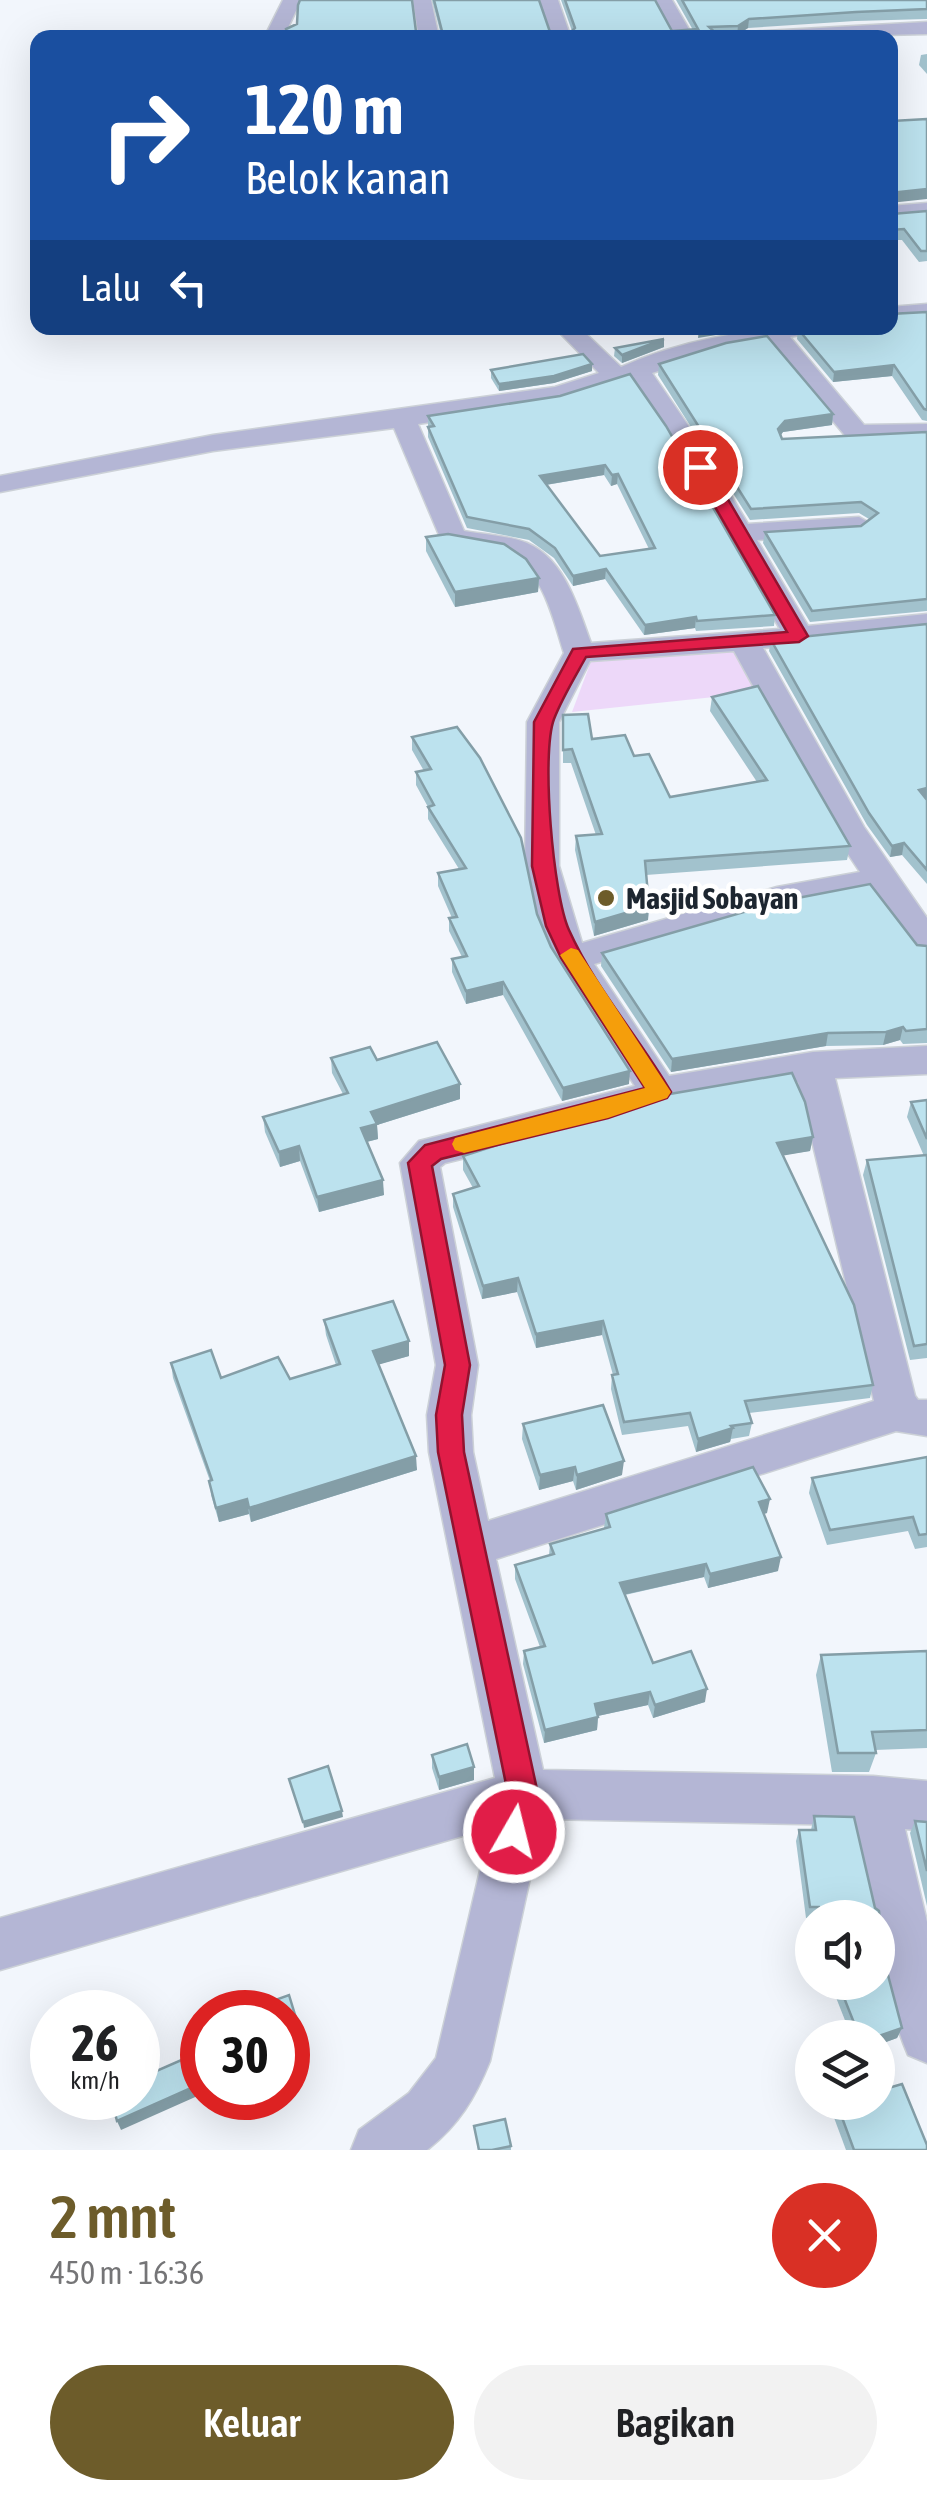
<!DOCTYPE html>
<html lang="id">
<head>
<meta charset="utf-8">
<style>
	:root { --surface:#fff; --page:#f2f2f2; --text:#202124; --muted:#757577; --accent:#6d5c2a }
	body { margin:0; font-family:"Asap Condensed",sans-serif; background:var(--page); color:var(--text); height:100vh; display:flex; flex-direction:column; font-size:38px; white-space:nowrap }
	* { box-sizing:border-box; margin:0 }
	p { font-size:32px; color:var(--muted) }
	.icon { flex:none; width:55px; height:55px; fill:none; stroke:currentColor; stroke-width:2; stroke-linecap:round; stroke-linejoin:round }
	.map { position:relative; height:2150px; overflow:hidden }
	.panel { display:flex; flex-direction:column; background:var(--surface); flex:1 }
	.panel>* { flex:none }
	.guide { position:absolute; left:30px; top:30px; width:868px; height:305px; border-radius:20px; box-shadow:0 10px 40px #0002; background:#1a4fa0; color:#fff; overflow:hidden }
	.controls { position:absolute; left:795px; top:1900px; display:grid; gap:20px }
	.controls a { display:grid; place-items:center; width:100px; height:100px; border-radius:50%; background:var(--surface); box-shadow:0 10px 40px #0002; font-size:50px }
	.speed { position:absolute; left:30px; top:1990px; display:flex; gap:20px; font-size:50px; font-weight:700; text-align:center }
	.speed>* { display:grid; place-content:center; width:130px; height:130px; border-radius:50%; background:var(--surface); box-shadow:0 10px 40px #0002; line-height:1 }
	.speed small { font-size:25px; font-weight:400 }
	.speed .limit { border:15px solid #d22; background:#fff; color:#111 }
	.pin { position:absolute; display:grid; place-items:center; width:85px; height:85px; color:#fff; margin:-42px; border:5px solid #fff; border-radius:50%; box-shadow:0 2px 10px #0007 }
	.me { position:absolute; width:110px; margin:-55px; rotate:8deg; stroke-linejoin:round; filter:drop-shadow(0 0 8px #0008) }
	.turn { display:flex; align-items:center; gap:35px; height:210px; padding:0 50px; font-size:45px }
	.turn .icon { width:130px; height:130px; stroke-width:2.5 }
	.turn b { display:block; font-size:70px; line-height:85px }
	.then { display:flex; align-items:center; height:95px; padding:0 50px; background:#0003; gap:20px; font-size:38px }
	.round { display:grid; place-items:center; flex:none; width:105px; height:105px; border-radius:52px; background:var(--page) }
	.headline { display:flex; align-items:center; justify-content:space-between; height:170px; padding:0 50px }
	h1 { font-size:60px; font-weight:600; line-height:75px; color:var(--accent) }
	.primary-button { display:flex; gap:20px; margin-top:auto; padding:20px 50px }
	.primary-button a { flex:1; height:115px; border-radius:60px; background:var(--accent); color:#fff; font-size:40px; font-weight:600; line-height:115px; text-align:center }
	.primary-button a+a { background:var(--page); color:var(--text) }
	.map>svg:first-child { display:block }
	.green { fill:#edd8f9 }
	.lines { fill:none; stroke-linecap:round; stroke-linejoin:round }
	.minor-casing { stroke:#ccd1d7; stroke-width:3 }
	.minor { fill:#b4b6d5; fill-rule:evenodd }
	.wall { fill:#a2c2cd; fill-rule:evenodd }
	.shaded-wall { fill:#849ea7 }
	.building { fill:#bce2ee; stroke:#849ea7; stroke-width:2.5; fill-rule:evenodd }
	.route { fill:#e11d48; stroke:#92132f; stroke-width:2.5 }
	.slow { fill:#f59e0b }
	.poi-dot { fill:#6d5c2a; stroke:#fff; stroke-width:4 }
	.labels { text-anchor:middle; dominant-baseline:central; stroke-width:9; stroke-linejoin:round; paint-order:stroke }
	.poi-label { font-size:30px; font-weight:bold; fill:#1d2630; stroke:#fff; text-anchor:start }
</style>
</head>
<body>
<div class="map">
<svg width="927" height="2150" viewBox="0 0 927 2150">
	<rect width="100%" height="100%" fill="#f2f6fc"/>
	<path class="green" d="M740 645 771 691 572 712 593 656Z"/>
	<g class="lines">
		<defs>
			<g id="minor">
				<path d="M283 0H301L283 38H264Z"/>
				<path d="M413 0H431L439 38H419Z"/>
				<path d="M540 0H558L571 38H552Z"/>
				<path d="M654 0H672L694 38H675Z"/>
				<path d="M927 22V34L739 38 748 32Z"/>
				<path d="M927 203V217L890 220V206Z"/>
				<path d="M927 304V318L890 321V307Z"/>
				<path d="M555 328H580L621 367C679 341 748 328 812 328L809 333 790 337 864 425 927 424V440L848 439 767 342 724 350 652 373 694 434 748 524 859 517 873 525 859 533 757 540 808 626 927 614V632L763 648 864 827 927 918V957L915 954 873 892 779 910 594 964 669 1076 813 1052 927 1046V1074L835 1078 915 1396 918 1400H927V1436L896 1431 496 1559 543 1770 873 1776 927 1781V1831L905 1829 927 1922V2063L908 2055C891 2015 878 1961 878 1918H874L853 1825 543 1819 490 2061C475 2098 459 2125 427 2150H351L359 2130 409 2093 436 2058 490 1828 0 1970V1918L495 1778 429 1452 427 1415 436 1365 400 1163 419 1141 635 1086 554 958 540 926 525 866 527 722 564 653C553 619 543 567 505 554 485 548 462 548 442 542L394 428 213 451 0 492V476L213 435 555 387 599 373ZM631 380 668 434 780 629 591 643C578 608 565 559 527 543 507 535 485 535 464 531L418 424 559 402ZM734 651 832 830 860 872 777 887 582 943 559 866V722L590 661ZM798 1082 874 1401 488 1521 473 1452 471 1415 478 1365 440 1167 445 1163 608 1123 662 1105Z"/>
			</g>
		</defs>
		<use href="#minor" class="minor-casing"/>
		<use href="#minor" class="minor"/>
	</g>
	<g class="wall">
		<path d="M432 0H539L550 32H571L572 31 561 0H655L672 31 693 30 676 0H927V19L855 21 748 28 737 35 719 36 721 38H287L286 29 297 24 416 32 440 31Z"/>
		<path d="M927 54V74L919 65 921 55Z"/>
		<path d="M927 211V261L919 262 902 240H890V212L892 214Z"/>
		<path d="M927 312V421L922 420 892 376 833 382 797 339 798 329Z"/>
		<path d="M664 339V347L622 363 614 356 615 348Z"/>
		<path d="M592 364V371L554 383 499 391 491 378V370Z"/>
		<path d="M659 364 833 414 832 425 783 432 781 435 782 439 927 432V611L810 622 763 543 765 532 861 526 869 519 859 513 750 520 658 375Z"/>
		<path d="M560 396 775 615 774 626 696 631 695 628 644 635 605 579 573 586 554 558 529 540 467 528 428 437V416ZM604 475 611 486 617 484 649 549 600 556 546 485Z"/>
		<path d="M426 537 539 578 538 592 455 607 426 551Z"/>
		<path d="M927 624V884L902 855 890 857 867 825 769 651 771 640Z"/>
		<path d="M712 697 850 846 847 860 646 875 649 906 648 920 594 936 575 850 576 836 596 835 571 763H563V715L592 739 634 756 670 797 757 782 710 711Z"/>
		<path d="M412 737 537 914 551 947 629 1084 562 1101 503 995 466 1004 452 972V959L462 957 449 931V918H452L438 886V873L459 869 428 819V807L416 785V772L424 771 412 750Z"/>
		<path d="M917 945 927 946V1043L903 1044 900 1040 883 1045 826 1046 671 1072 601 966 602 953Z"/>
		<path d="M331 1058 377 1060 460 1084V1099L377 1125 378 1139 367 1142 384 1195 319 1212 300 1161 280 1167 265 1132 263 1117 343 1094 332 1073Z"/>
		<path d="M927 1100V1358L910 1360 863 1175 867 1160 924 1156 907 1117 911 1102Z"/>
		<path d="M813 1137 810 1151 783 1155 873 1385 870 1398 749 1413 752 1423 749 1436 731 1439 730 1442 696 1452 688 1426 622 1435 611 1389 612 1375H613L602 1335 536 1348 517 1292 482 1299 453 1207V1194L473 1188 463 1170V1156L508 1142V1138Z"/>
		<path d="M324 1320 409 1341V1356L379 1364 417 1470 251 1522 249 1514 219 1522 211 1495 210 1481 173 1378 171 1363 221 1378 290 1379 336 1365 326 1335Z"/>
		<path d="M523 1424 622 1475 576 1490 573 1481 539 1490 522 1439Z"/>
		<path d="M927 1457V1547L915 1549 908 1531 827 1545 809 1493 812 1478Z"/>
		<path d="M767 1513 764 1514 778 1571 708 1588 704 1577 625 1595 653 1663 705 1702 653 1718 648 1705 598 1716 597 1730 544 1743 523 1664 524 1651 540 1647 515 1579V1565L549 1555 550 1544 604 1528 606 1514Z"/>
		<path d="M927 1651V1748L875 1750 876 1753 869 1772H832L816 1675 821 1655Z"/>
		<path d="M432 1755 474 1767V1780L439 1790 432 1768Z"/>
		<path d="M814 1816 854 1817 875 1908 879 1911 884 1960 902 2028 897 2038 878 2045V2038H852L835 1995 840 1984 839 1982H878V1918H806L796 1841 799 1830H811Z"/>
		<path d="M915 1821 927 1822V1906L910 1833Z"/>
		<path d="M837 2104 927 2150H846L833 2115Z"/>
		<path d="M474 2126 511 2146V2150H478Z"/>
	</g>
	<g class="shaded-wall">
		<path d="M749 19 748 28 737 35 738 26Z"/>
		<path d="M927 189V199L890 203V193Z"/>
		<path d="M699 328H758L698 338Z"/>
		<path d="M664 339V347L622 363V355Z"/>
		<path d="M592 364V371L554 383 499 391V384Z"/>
		<path d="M894 365 892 376 833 382 834 372Z"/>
		<path d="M833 414 832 425 783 432 777 440 778 429 785 421Z"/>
		<path d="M605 465 604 475 539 486 540 476Z"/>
		<path d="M618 474 617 484 611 486 612 475Z"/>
		<path d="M606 569 605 579 573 586V576Z"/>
		<path d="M539 578 538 592 455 607V592Z"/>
		<path d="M696 617 695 628 644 635 645 625Z"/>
		<path d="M927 788V800L919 790Z"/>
		<path d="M904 843 902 855 890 857 892 846Z"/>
		<path d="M649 906 648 920 594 936 595 922Z"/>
		<path d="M503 982V995L466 1004V991Z"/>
		<path d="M903 1027 900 1040 883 1045 886 1032Z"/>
		<path d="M828 1033 826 1046 671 1072 672 1059Z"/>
		<path d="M630 1071 629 1084 562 1101 563 1088Z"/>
		<path d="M460 1084V1099L377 1125 378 1139 362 1143 361 1128 371 1112Z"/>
		<path d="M813 1137 810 1151 775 1157 777 1143Z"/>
		<path d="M299 1146 300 1161 280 1167 279 1152Z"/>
		<path d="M383 1180 384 1195 319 1212 317 1197Z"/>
		<path d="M518 1278 517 1292 482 1299 483 1286Z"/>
		<path d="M603 1321 602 1335 536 1348V1334Z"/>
		<path d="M409 1341V1356L374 1366 373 1351Z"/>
		<path d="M733 1428 730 1442 696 1452 698 1439Z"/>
		<path d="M416 1456 417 1470 251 1522 249 1508Z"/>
		<path d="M624 1461 622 1475 576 1490 577 1475Z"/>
		<path d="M575 1467 573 1481 539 1490 540 1475Z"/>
		<path d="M247 1499 249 1514 219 1522 216 1508Z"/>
		<path d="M770 1499 767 1513 756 1516 759 1502Z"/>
		<path d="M781 1557 778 1571 708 1588 710 1574Z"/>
		<path d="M706 1564 704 1577 618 1596 620 1583Z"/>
		<path d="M707 1689 705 1702 653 1718 655 1705Z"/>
		<path d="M650 1692 648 1705 593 1717 595 1704Z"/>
		<path d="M598 1717 597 1730 544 1743 545 1730Z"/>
		<path d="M474 1767V1780L439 1790V1777Z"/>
		<path d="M342 1811 343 1817 304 1828 303 1822Z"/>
		<path d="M902 2028 897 2038 878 2045V2038H873Z"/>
		<path d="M306 2051 308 2060 288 2068V2058Z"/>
		<path d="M200 2084 202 2094 121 2130 117 2121Z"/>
	</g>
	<g class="building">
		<path d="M300 0H412L416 32 442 31 434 0H539L550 32H571L575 28 565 0H655L672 31 698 29 682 0H927V9L856 12 749 19 738 26 709 27 721 38H288L286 29 297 24 298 5Z"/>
		<path d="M890 119 892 121 927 119V189L890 193Z"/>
		<path d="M927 211V251H921L904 229 890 230V212L892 214Z"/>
		<path d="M927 312V410L924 409 894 365 834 372 798 329 890 328V314Z"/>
		<path d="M767 336 833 414 785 421 778 429 782 439 927 432V599L812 611 765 532 861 526 878 513 861 502 751 509 659 364 726 343Z"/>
		<path d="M664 339 622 355 615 348Z"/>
		<path d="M583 354 592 364 554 376 499 384 491 370Z"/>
		<path d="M630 374 666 426 775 615 697 621 696 617 645 625 606 569 573 576 555 548 529 529 467 517 428 427 434 426 428 416 560 396ZM605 465 612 475 618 474 655 548 600 556 540 476Z"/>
		<path d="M448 534 504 544 526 559 539 578 455 592 426 537Z"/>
		<path d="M927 624V788L919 790 927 800V870L904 843 892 846 869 813 771 640Z"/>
		<path d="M758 686 850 846 645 861 649 906 595 922 576 836 602 834 572 749 563 750V715L588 714 592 739 625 735 634 756 649 754 670 797 767 780 712 697Z"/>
		<path d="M457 727 480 758 521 838 537 914 551 947 630 1071 563 1088 503 982 466 991 452 959 467 956 449 918 457 917 438 873 466 868 428 807 434 805 416 772 431 769 412 737Z"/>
		<path d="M870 884 917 945 927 946V1029L906 1031 903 1027 886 1032 828 1033 672 1059 602 953 782 901Z"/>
		<path d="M437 1042 460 1084 371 1112 377 1124 361 1128 383 1180 317 1197 299 1146 279 1152 263 1117 348 1093 331 1058 370 1047 377 1060Z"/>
		<path d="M792 1073 805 1102 813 1137 777 1143 854 1305 873 1385 745 1401 752 1423 731 1426 733 1428 698 1439 690 1413 624 1422 612 1375 618 1374 603 1321 536 1334 518 1278 483 1286 453 1194 479 1186 463 1156 510 1141 508 1138 664 1095Z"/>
		<path d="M927 1100V1139L911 1102Z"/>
		<path d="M927 1155V1344L914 1346 867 1160Z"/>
		<path d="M393 1301 409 1341 373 1351 416 1456 249 1508 247 1499 216 1508 209 1481 212 1480 171 1363 211 1350 221 1378 278 1357 290 1379 340 1364 324 1320Z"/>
		<path d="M603 1405 624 1461 577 1475 575 1467 540 1475 523 1424Z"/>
		<path d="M927 1457V1534L919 1535 913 1517 830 1530 812 1478Z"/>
		<path d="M753 1467 770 1499 759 1502 781 1557 710 1574 706 1564 620 1583 653 1663 691 1651 707 1689 655 1705 650 1692 595 1704 598 1717 545 1730 524 1651 545 1646 515 1565 554 1554 550 1544 610 1527 606 1514Z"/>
		<path d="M927 1651V1730L872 1732 876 1753H838L821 1655Z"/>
		<path d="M467 1744 474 1767 439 1777 432 1755Z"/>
		<path d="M328 1766 342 1811 303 1822 289 1779Z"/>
		<path d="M814 1816 854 1817 875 1908 879 1911 884 1960 902 2028 873 2038H860L839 1985 846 1982H878V1918H823L819 1907H810L799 1830H816Z"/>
		<path d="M915 1821 927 1822V1871Z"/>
		<path d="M289 1995 306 2051 288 2058V2012H242Z"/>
		<path d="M202 2027V2091L200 2084 117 2121 111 2098H138V2079L193 2055 188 2033Z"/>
		<path d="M902 2084 927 2145V2150H854L837 2104 843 2102H878V2091Z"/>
		<path d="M505 2119 511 2146 492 2150H479L474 2126Z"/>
	</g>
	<path class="route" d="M700 462 709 467 808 636 799 642 586 657C575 677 562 698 554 719 541 754 553 895 569 930 595 988 639 1037 671 1092L667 1098 608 1118 441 1159 432 1166 470 1365 462 1415 464 1452 538 1794 525 1843 514 1847 504 1843 499 1832 508 1794 438 1452 436 1415 445 1365 408 1163 425 1145 645 1088 561 958 546 926 532 866 534 722 573 649 787 632 692 467Z"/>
	<path class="slow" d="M571 948 578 950 667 1086 671 1092 667 1098 608 1118 464 1153 455 1150 452 1144 455 1138 645 1088 560 955Z"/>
	<circle class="poi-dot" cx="606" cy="898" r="10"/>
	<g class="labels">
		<g class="poi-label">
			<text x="626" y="898">Masjid Sobayan</text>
		</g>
	</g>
</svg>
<div class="controls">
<a><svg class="icon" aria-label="sound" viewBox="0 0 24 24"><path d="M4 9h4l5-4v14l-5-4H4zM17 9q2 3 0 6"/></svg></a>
<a><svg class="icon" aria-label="layers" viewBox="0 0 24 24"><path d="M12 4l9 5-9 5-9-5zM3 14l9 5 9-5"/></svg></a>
</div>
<div class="speed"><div>26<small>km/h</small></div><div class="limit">30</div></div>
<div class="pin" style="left:700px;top:467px;background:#d93025"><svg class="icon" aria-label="arrive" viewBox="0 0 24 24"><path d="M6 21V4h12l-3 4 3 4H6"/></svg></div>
<svg class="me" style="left:514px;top:1832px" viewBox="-20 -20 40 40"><circle r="17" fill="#e11d48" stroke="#fff" stroke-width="3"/><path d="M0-11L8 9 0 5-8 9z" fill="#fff"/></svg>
<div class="guide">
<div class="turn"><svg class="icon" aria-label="right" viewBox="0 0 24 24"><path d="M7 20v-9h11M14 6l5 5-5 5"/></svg><div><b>120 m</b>Belok kanan</div></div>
<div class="then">Lalu<svg class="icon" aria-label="left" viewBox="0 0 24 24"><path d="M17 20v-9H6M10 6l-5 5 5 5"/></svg></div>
</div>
</div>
<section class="panel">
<div class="headline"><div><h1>2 mnt</h1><p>450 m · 16:36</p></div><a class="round" style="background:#d93025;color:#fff"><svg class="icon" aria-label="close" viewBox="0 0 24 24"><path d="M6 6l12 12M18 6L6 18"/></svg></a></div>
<div class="primary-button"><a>Keluar</a><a>Bagikan</a></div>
</section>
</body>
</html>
